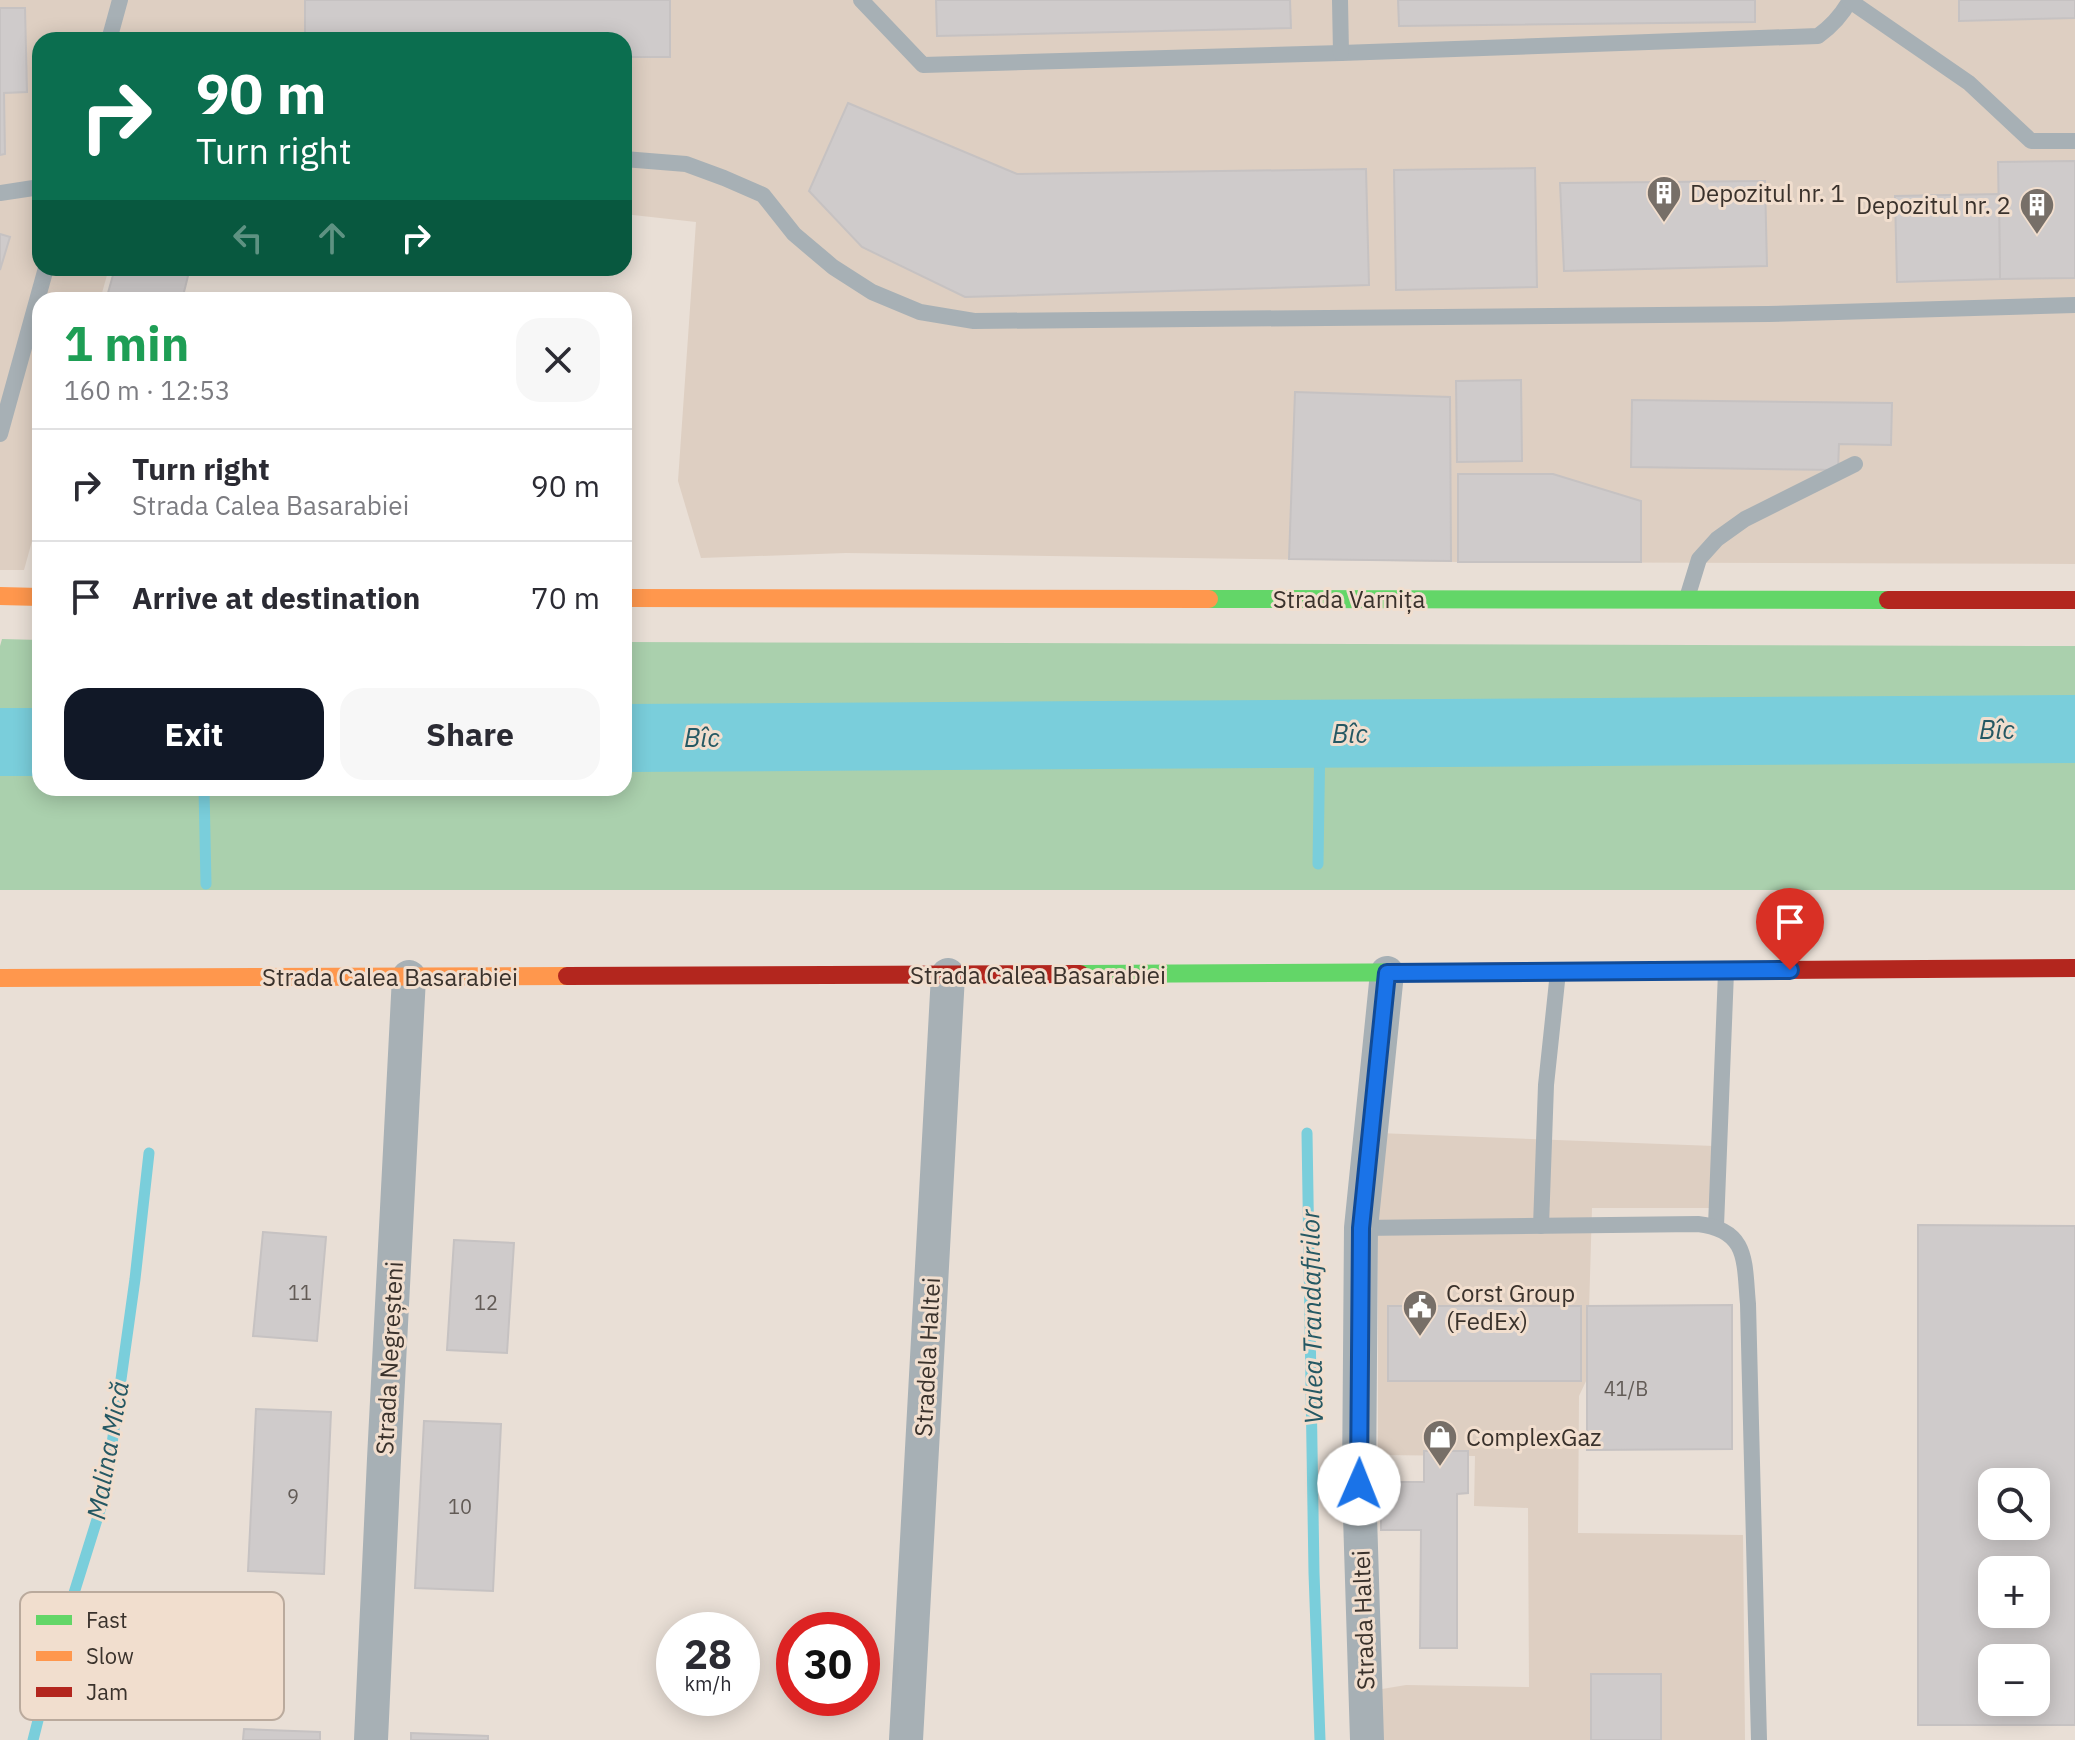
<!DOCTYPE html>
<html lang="en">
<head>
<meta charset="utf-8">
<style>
	:root { --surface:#fff; --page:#f7f7f7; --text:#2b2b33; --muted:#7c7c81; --line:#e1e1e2; --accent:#111827 }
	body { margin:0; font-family:"IBM Plex Sans",sans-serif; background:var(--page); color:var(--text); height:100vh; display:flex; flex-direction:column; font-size:30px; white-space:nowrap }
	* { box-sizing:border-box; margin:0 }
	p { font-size:26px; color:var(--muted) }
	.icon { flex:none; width:44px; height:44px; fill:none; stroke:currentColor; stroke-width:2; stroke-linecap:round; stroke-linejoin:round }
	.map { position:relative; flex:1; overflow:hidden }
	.sheet { position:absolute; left:32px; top:292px; width:600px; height:504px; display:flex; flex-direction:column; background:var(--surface); border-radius:24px; box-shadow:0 4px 20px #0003 }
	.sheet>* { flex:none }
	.banner { position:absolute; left:32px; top:32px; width:600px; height:244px; border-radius:24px; box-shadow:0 4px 20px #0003; background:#0b6e4f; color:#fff; overflow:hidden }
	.tools { position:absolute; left:1978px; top:1468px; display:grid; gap:16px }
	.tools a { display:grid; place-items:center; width:72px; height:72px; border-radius:16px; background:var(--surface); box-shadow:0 4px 20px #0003; font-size:40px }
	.speed { position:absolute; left:656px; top:1612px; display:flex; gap:16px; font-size:40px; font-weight:700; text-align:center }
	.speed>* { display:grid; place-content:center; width:104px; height:104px; border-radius:50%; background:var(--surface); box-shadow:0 4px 20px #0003; line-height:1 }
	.speed small { font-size:20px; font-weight:400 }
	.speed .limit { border:12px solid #d22; background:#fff; color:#111 }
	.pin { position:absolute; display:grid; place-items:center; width:68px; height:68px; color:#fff; margin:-82px -34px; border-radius:50% 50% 50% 0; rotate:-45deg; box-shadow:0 0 8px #0007 }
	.pin .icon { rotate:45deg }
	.me { position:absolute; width:88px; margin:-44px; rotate:1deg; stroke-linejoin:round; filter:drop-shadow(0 0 6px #0008) }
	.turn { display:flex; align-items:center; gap:28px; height:168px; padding:0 32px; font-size:36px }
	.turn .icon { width:104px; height:104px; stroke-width:2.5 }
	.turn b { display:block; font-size:56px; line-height:68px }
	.lanes { display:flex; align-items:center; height:76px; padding:0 32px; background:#0003; justify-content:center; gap:40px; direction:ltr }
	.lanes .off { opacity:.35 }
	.round { display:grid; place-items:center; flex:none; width:84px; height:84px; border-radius:24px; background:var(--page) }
	.summary { display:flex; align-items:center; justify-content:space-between; height:136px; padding:0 32px }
	h1 { font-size:48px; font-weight:700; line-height:60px; color:#1e9e55 }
	.action { display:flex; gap:16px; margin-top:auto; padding:16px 32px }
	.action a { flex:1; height:92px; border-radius:24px; background:var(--accent); color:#fff; font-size:32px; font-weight:700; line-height:92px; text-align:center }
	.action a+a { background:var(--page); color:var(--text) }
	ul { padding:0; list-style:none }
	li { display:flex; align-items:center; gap:24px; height:112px; padding:0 32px; border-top:2px solid var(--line) }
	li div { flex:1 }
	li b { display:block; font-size:30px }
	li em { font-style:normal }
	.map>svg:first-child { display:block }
	.industrial { fill:#decfc2 }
	.forest { fill:#aad0ad }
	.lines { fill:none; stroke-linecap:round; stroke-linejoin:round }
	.stream { stroke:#7acedb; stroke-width:11 }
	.river { stroke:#7acedb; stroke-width:68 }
	.building { fill:#cfcbcb; stroke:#c6c2c2; stroke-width:2; fill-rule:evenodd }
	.lane { stroke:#a7b0b5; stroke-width:16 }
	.street { stroke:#a7b0b5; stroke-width:34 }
	.fast { stroke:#63d668; stroke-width:18 }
	.slow { stroke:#ff974d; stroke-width:18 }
	.jam { stroke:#b3261e; stroke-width:18 }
	.route-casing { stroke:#114b97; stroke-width:20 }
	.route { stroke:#1a73e8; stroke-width:14 }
	.labels { text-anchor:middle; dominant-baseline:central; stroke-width:6; stroke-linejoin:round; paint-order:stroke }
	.number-label { font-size:20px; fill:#625b56 }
	.poi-label { font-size:24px; fill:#3a322c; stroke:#f1dece; text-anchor:start }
	.street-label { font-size:24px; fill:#3a322c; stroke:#f1dece }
	.water-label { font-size:26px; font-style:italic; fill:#255863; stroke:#f1dece }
	.key { fill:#f1dece; stroke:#baaa9d; stroke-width:2 }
	.key-label { font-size:22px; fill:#3a322c }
</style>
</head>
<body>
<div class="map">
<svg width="2075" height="1740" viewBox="0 0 2075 1740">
	<rect width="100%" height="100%" fill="#e9dfd6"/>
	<g class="industrial">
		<path d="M0 0H2075V564L1458 562 846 553 701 558 678 481 696 222 624 214V40H40V268H109L100 300H40V512L24 570H0Z"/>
		<path d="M1378 1133 1714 1146V1208H1592L1587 1379 1579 1396 1578 1533 1743 1535 1745 1740H1383L1382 1689 1406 1685 1529 1687 1528 1508 1474 1506 1475 1456 1378 1455Z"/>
	</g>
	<path class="forest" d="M2 639 40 640V788H624V642L2075 646V890H0V646Z"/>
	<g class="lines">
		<g class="stream">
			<path d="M204 788 206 884"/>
			<path d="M1318 864 1320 733"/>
			<path d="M1307 1133 1314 1573 1320 1740"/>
			<path d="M33 1740 54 1657 105 1494 135 1279 149 1153"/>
		</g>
		<g class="river">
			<path d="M624 738 2075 729"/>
			<path d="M0 742H40"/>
		</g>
	</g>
	<g class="building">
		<path d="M305 0H670V57H624V40H305Z"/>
		<path d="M936 0H1290L1291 28 937 36Z"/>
		<path d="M1398 0H1755V22L1399 26Z"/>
		<path d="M1959 0H2075V18L1959 21Z"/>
		<path d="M0 8H25L27 92 4 93 5 154 0 155Z"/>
		<path d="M848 103 1017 174 1366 169 1369 285 965 297 862 247 809 191Z"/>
		<path d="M2075 161V278L2000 279 1998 162Z"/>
		<path d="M1535 168 1537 287 1396 290 1394 170Z"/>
		<path d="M1765 181 1767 266 1564 271 1560 183Z"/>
		<path d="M1999 194 2000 279 1897 282 1895 196Z"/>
		<path d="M0 234 10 237 0 270Z"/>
		<path d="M115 268H190L182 300H106Z"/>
		<path d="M1521 380 1522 461 1457 462 1456 381Z"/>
		<path d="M1295 392 1450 397 1451 561 1289 559Z"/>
		<path d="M1632 400 1892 403 1891 445 1839 444 1838 470 1631 467Z"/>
		<path d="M1458 474H1553L1641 501V562H1458Z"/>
		<path d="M1918 1225 2075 1226V1725H1918ZM1992 1482H2036V1526H1992ZM1992 1570H2036V1614H1992ZM1992 1658H2036V1702H1992Z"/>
		<path d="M263 1232 326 1237 317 1341 253 1336Z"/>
		<path d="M454 1240 514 1243 507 1353 447 1350Z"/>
		<path d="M1732 1305V1449L1587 1450V1306Z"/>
		<rect x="1388" y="1306" width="193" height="75"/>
		<path d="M256 1409 331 1412 324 1574 248 1571Z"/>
		<path d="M424 1421 501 1424 493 1591 415 1588Z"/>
		<path d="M1424 1451H1468V1493L1457 1494V1648H1420L1421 1530H1381V1482H1424Z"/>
		<rect x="1591" y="1674" width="70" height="66"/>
		<path d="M244 1729 320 1732V1740H243Z"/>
		<path d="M411 1733 488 1736V1740H411Z"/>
	</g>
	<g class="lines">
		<g class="lane">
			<path d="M861 0 923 65 1341 53 1818 36C1832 26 1842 15 1850 0"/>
			<path d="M1340 0 1341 53"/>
			<path d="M1850 1 1969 83 2031 141H2075"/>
			<path d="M109 40 120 0"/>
			<path d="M624 159 686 164 724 178 763 195 794 234 833 267 872 292 920 312 974 321 1768 314 2075 305"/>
			<path d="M0 193 40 187"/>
			<path d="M0 434 46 268"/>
			<path d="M1687 598 1699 559 1717 539 1745 519 1855 464"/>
			<path d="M1541 1226 1546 1085 1558 972"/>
			<path d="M1716 1226 1726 972"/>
			<path d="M1361 1228 1698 1224C1749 1230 1744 1262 1748 1304L1759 1740"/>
		</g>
		<g class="street">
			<path d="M371 1740 384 1459 409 977"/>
			<path d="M906 1740 948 975"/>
			<path d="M1367 1740 1359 1484 1361 1228 1387 973"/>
		</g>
		<g class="fast">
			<path d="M1209 599 1888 600"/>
			<path d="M1080 974 1465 972"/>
		</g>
		<g class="slow">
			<path d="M0 596 40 597"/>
			<path d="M624 598 1209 599"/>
			<path d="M0 978 567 976"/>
		</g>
		<g class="jam">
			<path d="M1888 600H2075"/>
			<path d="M1465 972 2075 968"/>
			<path d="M567 976 1080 974"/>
		</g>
	</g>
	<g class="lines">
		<defs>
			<path id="route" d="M1359 1484 1361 1228 1387 973 1790 970"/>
		</defs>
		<use href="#route" class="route-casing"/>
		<use href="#route" class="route"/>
	</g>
	<defs>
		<symbol id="building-pin" viewBox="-11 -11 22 30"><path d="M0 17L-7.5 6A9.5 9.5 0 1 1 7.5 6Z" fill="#776f68" stroke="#f1dece"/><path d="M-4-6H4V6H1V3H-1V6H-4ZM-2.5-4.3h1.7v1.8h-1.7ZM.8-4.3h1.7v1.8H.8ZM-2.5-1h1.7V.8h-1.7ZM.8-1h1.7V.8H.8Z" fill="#fff"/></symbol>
		<symbol id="civic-pin" viewBox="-11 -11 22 30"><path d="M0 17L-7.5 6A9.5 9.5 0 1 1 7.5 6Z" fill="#776f68" stroke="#f1dece"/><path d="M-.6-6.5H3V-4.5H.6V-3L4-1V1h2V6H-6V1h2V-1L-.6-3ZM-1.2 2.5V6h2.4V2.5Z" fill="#fff"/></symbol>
		<symbol id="shop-pin" viewBox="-11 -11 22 30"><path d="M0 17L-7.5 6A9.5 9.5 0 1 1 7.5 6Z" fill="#776f68" stroke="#f1dece"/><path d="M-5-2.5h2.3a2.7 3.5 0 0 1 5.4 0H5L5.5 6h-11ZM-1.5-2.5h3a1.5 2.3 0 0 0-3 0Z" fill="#fff"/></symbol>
	</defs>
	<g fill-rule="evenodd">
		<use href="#building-pin" x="1644" y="173" width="40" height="54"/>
		<use href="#building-pin" x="2017" y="185" width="40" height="54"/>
		<use href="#civic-pin" x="1400" y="1287" width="40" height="54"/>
		<use href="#shop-pin" x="1420" y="1417" width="40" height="54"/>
	</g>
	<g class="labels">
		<g class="number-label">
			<text x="300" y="1292">11</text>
			<text x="486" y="1302">12</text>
			<text x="1626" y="1388">41/B</text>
			<text x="293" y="1496">9</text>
			<text x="460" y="1506">10</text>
		</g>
		<g class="poi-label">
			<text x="1690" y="193">Depozitul nr. 1</text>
			<text x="2011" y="205" text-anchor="end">Depozitul nr. 2</text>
			<text x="1446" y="1293">Corst Group<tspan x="1446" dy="28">(FedEx)</tspan></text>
			<text x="1466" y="1437">ComplexGaz</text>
		</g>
		<g class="street-label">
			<text x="1349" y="599">Strada Varnița</text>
			<text x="1038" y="975">Strada Calea Basarabiei</text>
			<text x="390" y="977">Strada Calea Basarabiei</text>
			<text transform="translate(927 1357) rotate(-87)">Stradela Haltei</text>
			<text transform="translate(389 1358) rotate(-87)">Strada Negreșteni</text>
			<text transform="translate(1363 1620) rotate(-92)">Strada Haltei</text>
		</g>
		<g class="water-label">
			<text x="1997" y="729">Bîc</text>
			<text x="1350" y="733">Bîc</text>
			<text x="702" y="737">Bîc</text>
			<text transform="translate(1311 1317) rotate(-91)">Valea Trandafirilor</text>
			<text transform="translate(107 1450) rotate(-80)">Malina Mică</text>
		</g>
	</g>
	<rect x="20" y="1592" width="264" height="128" rx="12" class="key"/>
	<rect x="36" y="1615" width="36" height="10" fill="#63d668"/>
	<rect x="36" y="1651" width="36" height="10" fill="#ff974d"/>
	<rect x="36" y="1687" width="36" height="10" fill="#b3261e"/>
	<g class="key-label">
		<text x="86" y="1628">Fast</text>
		<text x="86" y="1664">Slow</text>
		<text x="86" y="1700">Jam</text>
	</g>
</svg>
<div class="tools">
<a><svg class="icon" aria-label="search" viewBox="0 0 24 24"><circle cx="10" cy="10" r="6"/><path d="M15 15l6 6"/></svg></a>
<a>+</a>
<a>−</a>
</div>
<div class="speed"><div>28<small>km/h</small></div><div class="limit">30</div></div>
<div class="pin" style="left:1790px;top:970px;background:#d93025"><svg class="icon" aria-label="arrive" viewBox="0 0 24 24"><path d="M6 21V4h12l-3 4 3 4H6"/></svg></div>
<svg class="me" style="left:1359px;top:1484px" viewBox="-20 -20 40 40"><circle r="19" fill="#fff"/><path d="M0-13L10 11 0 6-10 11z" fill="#1a73e8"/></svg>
<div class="banner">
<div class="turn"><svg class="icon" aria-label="right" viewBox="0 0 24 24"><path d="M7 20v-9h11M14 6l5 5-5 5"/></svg><div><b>90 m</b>Turn right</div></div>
<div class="lanes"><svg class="icon off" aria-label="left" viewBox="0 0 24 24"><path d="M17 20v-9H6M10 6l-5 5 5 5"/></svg><svg class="icon off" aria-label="ahead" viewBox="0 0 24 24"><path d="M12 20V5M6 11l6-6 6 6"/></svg><svg class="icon" aria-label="right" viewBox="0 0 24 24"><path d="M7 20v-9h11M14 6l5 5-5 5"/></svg></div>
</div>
<section class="sheet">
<div class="summary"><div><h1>1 min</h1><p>160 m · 12:53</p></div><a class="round"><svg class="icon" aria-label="close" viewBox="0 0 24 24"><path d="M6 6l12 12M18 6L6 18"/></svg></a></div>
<ul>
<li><svg class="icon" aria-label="right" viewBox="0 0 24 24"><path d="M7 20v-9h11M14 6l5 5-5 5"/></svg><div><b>Turn right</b><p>Strada Calea Basarabiei</p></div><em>90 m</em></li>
<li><svg class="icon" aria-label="arrive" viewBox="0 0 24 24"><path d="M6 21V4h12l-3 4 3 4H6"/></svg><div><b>Arrive at destination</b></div><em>70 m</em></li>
</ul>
<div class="action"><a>Exit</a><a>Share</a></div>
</section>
</div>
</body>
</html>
